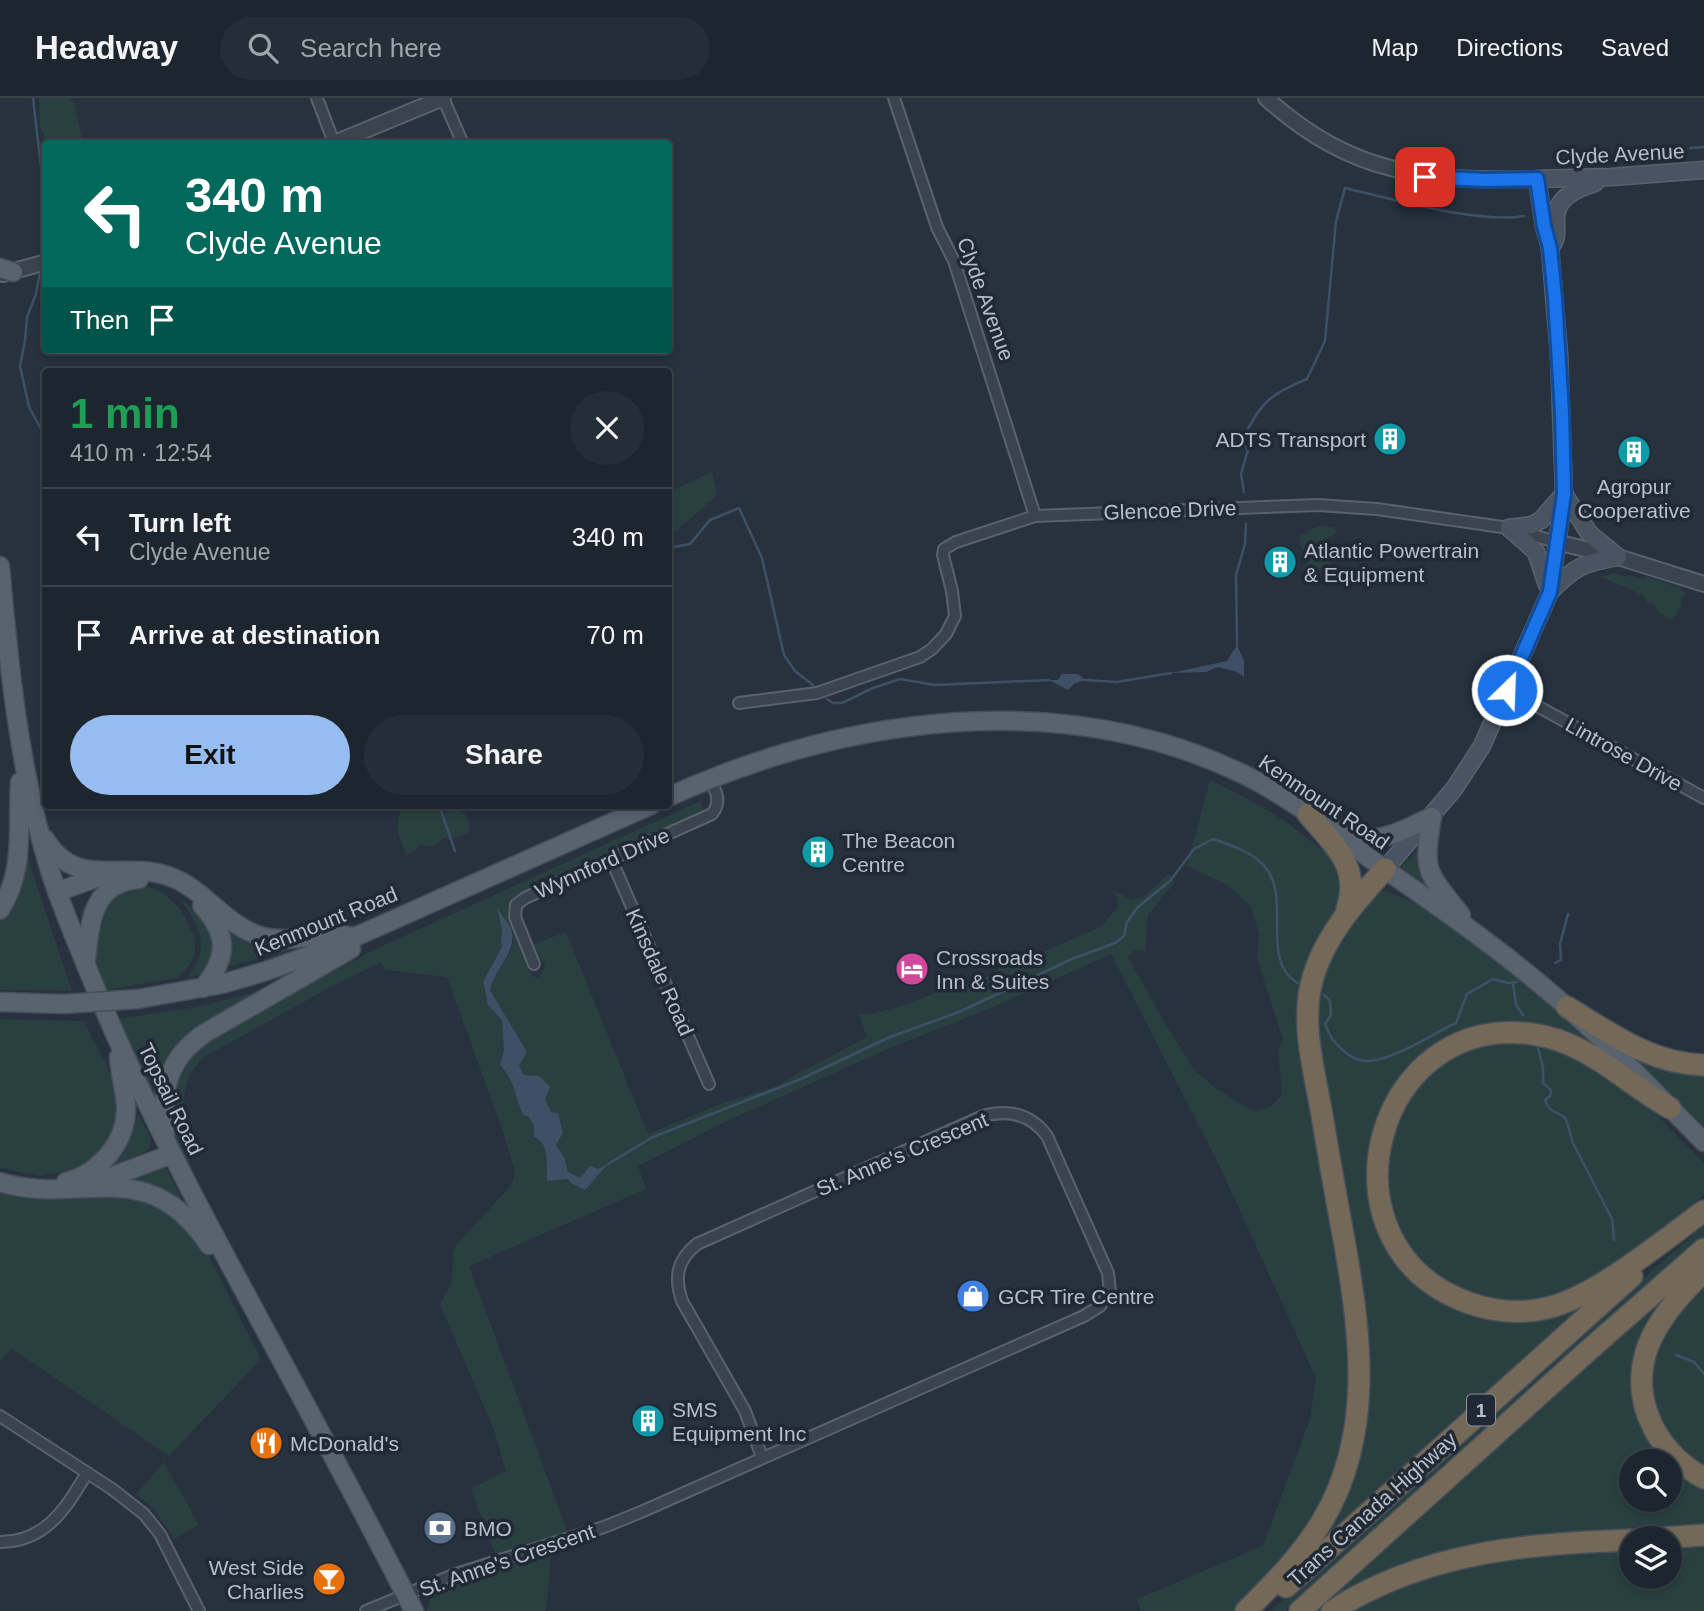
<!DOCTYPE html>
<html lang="en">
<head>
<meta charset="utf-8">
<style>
	:root { --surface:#1d262e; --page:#252e36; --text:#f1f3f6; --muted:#a0a5aa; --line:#3b434a; --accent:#96bcf0 }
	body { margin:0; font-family:Helvetica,sans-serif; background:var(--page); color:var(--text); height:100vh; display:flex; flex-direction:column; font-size:26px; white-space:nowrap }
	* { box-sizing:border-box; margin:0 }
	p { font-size:23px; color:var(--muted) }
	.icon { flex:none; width:38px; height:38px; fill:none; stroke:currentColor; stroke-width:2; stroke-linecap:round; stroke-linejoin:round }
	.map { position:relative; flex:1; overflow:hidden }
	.side { position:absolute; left:42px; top:270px; width:630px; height:441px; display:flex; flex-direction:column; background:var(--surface); border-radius:7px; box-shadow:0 4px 10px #0003,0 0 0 2px var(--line) }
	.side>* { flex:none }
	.top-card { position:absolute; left:42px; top:42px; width:630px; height:214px; border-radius:7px; box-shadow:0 4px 10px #0003,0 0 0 2px var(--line); background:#00695c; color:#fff; overflow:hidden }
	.tools { position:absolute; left:1619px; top:1351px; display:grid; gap:14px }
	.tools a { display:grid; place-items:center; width:63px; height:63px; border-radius:50%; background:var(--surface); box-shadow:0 4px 10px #0003,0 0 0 2px var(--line); font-size:35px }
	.pin { position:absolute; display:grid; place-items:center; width:60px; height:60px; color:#fff; margin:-30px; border-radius:14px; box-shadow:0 4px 10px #0006 }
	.me { position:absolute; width:77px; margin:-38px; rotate:24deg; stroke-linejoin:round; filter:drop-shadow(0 0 5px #0008) }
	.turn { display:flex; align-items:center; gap:24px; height:147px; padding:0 28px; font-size:32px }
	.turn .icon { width:91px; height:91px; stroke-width:2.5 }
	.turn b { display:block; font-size:49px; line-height:60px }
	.then { display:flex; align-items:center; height:66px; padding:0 28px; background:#0003; gap:14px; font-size:26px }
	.round { display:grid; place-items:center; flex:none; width:74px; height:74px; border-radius:37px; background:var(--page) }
	.overview { display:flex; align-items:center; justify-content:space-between; height:119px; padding:0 28px }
	h1 { font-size:42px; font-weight:700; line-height:52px; color:#1e9e55 }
	.button { display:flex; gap:14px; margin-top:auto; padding:14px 28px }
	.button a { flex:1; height:80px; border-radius:42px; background:var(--accent); color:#111; font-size:28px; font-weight:700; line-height:80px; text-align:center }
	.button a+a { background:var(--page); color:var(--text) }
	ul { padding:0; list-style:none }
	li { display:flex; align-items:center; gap:21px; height:98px; padding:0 28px; border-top:2px solid var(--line) }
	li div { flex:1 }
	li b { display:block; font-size:26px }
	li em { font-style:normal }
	header { display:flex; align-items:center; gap:42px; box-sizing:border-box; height:98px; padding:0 35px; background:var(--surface); border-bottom:2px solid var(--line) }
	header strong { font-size:33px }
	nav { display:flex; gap:38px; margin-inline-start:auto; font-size:24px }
	.search { width:490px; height:63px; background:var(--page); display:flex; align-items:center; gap:18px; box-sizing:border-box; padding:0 24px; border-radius:38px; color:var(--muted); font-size:26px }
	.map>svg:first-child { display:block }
	.green { fill:#2a4040; fill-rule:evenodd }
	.water { fill:#3f5066 }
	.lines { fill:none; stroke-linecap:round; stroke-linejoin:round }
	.stream { stroke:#3f5066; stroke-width:2.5 }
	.minor-casing { stroke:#59626c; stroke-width:14 }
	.tertiary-casing { stroke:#59626c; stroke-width:18 }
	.secondary-casing { stroke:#59626c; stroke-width:19 }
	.primary-casing { stroke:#454d58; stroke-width:21 }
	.motorway-casing { stroke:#464f59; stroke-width:24 }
	.minor { stroke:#3b444e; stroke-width:10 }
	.tertiary { stroke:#3b444e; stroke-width:14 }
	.secondary { stroke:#4a5361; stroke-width:16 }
	.primary { stroke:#59636e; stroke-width:18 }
	.motorway { stroke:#746859; stroke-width:21 }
	.primary-bridge-casing { stroke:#454d58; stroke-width:21; stroke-linecap:butt }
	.primary-bridge { stroke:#59636e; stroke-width:18 }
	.route-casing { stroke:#114b97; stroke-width:18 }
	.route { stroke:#1a73e8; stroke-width:12 }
	.labels { text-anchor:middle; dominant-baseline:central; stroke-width:7; stroke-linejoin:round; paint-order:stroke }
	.shield { fill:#202934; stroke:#8a929c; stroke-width:2 }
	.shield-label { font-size:19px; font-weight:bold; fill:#b8bfc9 }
	.street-label { font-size:21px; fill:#b8bfc9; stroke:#202934 }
	.poi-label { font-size:21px; fill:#b8bfc9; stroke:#202934; text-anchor:start }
</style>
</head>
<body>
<header>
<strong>Headway</strong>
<div class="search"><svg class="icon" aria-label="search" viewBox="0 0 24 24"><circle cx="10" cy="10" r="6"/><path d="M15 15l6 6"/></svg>Search here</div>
<nav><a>Map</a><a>Directions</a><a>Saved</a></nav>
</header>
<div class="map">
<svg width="1704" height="1513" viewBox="0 0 1704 1513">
	<rect width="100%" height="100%" fill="#27323e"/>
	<g class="green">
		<path d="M39 0H69L74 5 83 45 46 46 45 67 42 48 45 38 40 29Z"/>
		<path d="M712 374 717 397 669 439V394Z"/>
		<path d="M1319 428 1334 429 1336 432 1335 435 1327 440 1332 451 1324 461 1332 467 1326 471 1303 470 1312 460C1301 455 1299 447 1300 436H1307L1309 432Z"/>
		<path d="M1614 475 1626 479 1631 477 1643 482 1648 479 1680 490 1686 496 1681 501V509L1673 522 1659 515 1653 505H1647L1643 497 1601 479Z"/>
		<path d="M1210 682 1244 699 1282 721 1337 763 1348 788 1309 878 1341 1153 1353 1313 1326 1407 1239 1513H1141L1137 1501 1263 1448 1310 1321 1316 1280 1221 1071 1111 856 991 910 883 953 731 1021 638 1068 646 1091 469 1168 568 1435 496 1458 471 1391 506 1373 493 1329 440 1207 452 1182 453 1157 456 1147 508 1091 513 1083 515 1073 501 1028 447 879 385 872 381 864 334 887 204 959C170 991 187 1037 192 1077L171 1033 169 1014 179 967 217 935 378 850 701 703 704 715 608 756 516 801 525 865 534 879H539L545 870 544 864 532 847 566 834 648 1036 723 1005 773 989 867 939 858 916 868 917 904 907 951 889 993 877 1011 856 1021 863 1101 829 1118 809 1115 793 1131 802 1143 799 1169 776 1175 784 1148 817 1145 853 1134 852 1128 859 1165 925 1194 972 1217 991 1254 1014 1272 1008 1282 996 1278 952 1283 942 1257 860 1259 836 1251 809 1228 787 1187 768ZM498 812C502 818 508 824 511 831 521 850 494 874 490 892L527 954 519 968 524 977 539 978 544 1001 551 1014 558 1016 563 1035 556 1047 564 1059 568 1074 580 1081 607 1067 597 1079 576 1087 571 1085 569 1080 547 1083C546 1068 550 1046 534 1039V1027L514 992 512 980 504 971 501 960 504 952 502 922 485 899 483 884 503 849 501 845 502 831Z"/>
		<path d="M403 707H437L441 718C444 716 447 713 451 712 464 708 472 724 469 734L459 739 442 741 433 749 419 747 414 754 406 756C404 748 401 745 399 738 396 729 399 715 403 707Z"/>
		<path d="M15 722 72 893 0 892V805L4 797Z"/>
		<path d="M1424 744 1440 797 1401 769Z"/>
		<path d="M139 785 164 795 181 812 195 840V857L188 869 177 880 106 892 80 815C92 789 114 791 139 785Z"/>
		<path d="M1375 792C1428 792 1571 924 1612 963L1494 930 1392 998 1385 1138 1483 1214 1598 1194 1470 1308 1291 1474 1359 1336 1313 934 1326 858Z"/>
		<path d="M179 800C231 837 240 851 308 847L187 880C211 851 201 827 179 800Z"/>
		<path d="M271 890 204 931 160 1010 119 921 197 909Z"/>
		<path d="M0 921 84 923 130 1014 115 1047 78 1071 41 1078 0 1070Z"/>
		<path d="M1498 941 1560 948 1645 1005 1704 1065V1097L1659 1139 1561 1201 1485 1206 1413 1162 1383 1098 1394 1017 1437 966Z"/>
		<path d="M1617 945 1704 971V1031Z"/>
		<path d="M138 1016 151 1042 149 1051 110 1075 65 1083C104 1064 127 1062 138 1016Z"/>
		<path d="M161 1061 189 1115 115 1080Z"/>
		<path d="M0 1090 109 1093 162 1107 201 1143 261 1261 169 1358 11 1250 0 1264Z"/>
		<path d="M1704 1127V1139L1679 1162 1484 1334 1286 1513H1271L1476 1327Z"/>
		<path d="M1697 1168 1661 1211 1637 1298 1704 1386V1432L1552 1441 1323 1513H1312ZM1631 1363H1670V1402H1631Z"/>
		<path d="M1704 1184V1374L1677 1354 1648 1296 1656 1245Z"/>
		<path d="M164 1364 199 1427 174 1441 155 1412 136 1396Z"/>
		<path d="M1704 1444V1513H1343L1362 1503 1471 1463 1631 1448V1479H1670V1447Z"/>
		<path d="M550 1452V1472L546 1513H427C429 1499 436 1492 448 1486Z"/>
	</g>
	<g class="water">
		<path d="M1237 547 1244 563V579L1237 574 1218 569 1206 574 1171 575 1227 563Z"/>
		<path d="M1062 576H1078L1085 582 1074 586 1068 592 1049 582H1058Z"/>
		<path d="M497 810C501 817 511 827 512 834 516 855 494 873 490 892L527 954 519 968 524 977 539 978 550 989 545 1001 551 1014 558 1015 563 1035 556 1047 564 1059 568 1074 580 1080 590 1068 598 1071 608 1066 585 1092 571 1085 568 1081 547 1083C546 1068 550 1045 534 1039V1027L528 1018 523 1017C514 997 516 984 500 967L504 952 502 922 488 907 483 884 502 849 501 845 502 831Z"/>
	</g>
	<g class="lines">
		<g class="stream">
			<path d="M33 0 44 95 41 159"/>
			<path d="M1690 50 1704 49"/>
			<path d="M1619 58 1630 54 1661 52"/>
			<path d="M40 173 36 196 27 219 25 243 20 268 29 309 46 340"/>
			<path d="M1244 394 1241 376 1248 352 1241 343C1262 305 1267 297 1307 281L1325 243 1336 123 1345 90C1392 101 1478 126 1524 118"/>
			<path d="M668 450 690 446 710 422 739 410 762 460 784 557 795 573 813 587"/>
			<path d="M1237 547 1236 477 1245 446 1246 426"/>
			<path d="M1085 582 1117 584 1171 575"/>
			<path d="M827 601 833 605H842L873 590 900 581 935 587 1049 582"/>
			<path d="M439 707 455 753"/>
			<path d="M1555 865 1561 862 1560 846 1568 816"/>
			<path d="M1513 885 1516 907 1523 917"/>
			<path d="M1324 897 1330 903 1331 917 1325 926C1328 932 1329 938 1335 944 1342 953 1355 963 1366 963 1393 963 1432 936 1456 925L1467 896 1493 881 1508 885 1517 884"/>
			<path d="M1538 950 1543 969V985L1551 992 1550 998 1545 1002C1551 1017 1557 1012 1566 1021L1573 1045 1612 1121 1614 1142"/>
			<path d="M608 1066 653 1039 801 981 890 939 959 914 1072 861 1115 845 1124 838 1127 824 1138 809 1170 783 1194 751 1213 741C1230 747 1253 754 1265 769 1293 801 1257 865 1301 887"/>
			<path d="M1676 1257 1694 1264 1704 1276"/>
		</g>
		<defs>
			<g id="minor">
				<path d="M317 0 334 45"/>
				<path d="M443 0 463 46"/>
				<path d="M894 0 937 129 954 163 1035 418"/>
				<path d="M1508 592 1704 700"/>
				<path d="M739 605 817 595 920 559 932 551 946 536 955 518 952 493 943 457 944 451 956 444 1035 418 1318 407 1377 411 1509 430 1556 444"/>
				<path d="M611 761 709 986"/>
				<path d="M534 866 515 819 516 807 525 800 712 716C722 704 716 692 709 680"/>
				<path d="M0 1318 112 1391 144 1416 160 1436 199 1513"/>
				<path d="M0 1444C46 1444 66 1410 87 1375"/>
				<path d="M366 1513 453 1477 604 1429 641 1414 1084 1218 1100 1208 1110 1194 1108 1175 1047 1038C1031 1016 1009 1011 983 1018L697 1146C677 1162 674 1179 682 1203L745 1313 762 1359"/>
			</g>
			<g id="tertiary">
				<path d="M1266 0C1353 78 1426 83 1537 81"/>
				<path d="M332 46 443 0"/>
				<path d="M3 176 46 164"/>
				<path d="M1556 444 1618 459 1704 486"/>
			</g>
			<g id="secondary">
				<path d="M1550 150C1558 140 1556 134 1556 122 1555 99 1577 91 1595 85"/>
				<path d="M1564 396 1589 435 1618 459"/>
				<path d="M1509 430 1536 454 1547 487"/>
				<path d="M1509 430 1532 427 1541 422 1562 398"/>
				<path d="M1550 494C1575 468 1584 465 1618 459"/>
				<path d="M1385 771 1454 691 1482 648 1550 494 1564 396 1559 256 1550 150 1544 128 1537 81 1612 79 1704 72"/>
			</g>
			<g id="primary">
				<path d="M0 170 13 174"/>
				<path d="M0 468C9 569 19 669 48 766 58 801 73 834 86 867 125 965 172 1058 221 1150 286 1271 352 1391 414 1513"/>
				<path d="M668 699C847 618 1063 588 1245 677 1295 702 1338 738 1383 770 1439 809 1494 847 1546 891 1602 938 1652 992 1704 1044"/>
				<path d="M1432 719C1422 776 1427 773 1461 817"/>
				<path d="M1340 731C1379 750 1395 735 1432 719"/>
				<path d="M45 741C76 792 119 763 165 777 204 788 224 829 264 839 286 844 306 838 328 837 337 836 346 838 355 839"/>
				<path d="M57 794 104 777"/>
				<path d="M202 807C229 838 228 859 203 890"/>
				<path d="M0 812C26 771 17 729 20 684"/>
				<path d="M86 862C90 825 92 784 139 781"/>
				<path d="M138 901 222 886 266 873 328 851 651 707"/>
				<path d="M0 904 64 906"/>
				<path d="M165 1036C161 992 167 961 205 935L351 851"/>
				<path d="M100 1083 172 1056"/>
				<path d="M0 1084C82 1109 146 1053 209 1147"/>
				<path d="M66 1084C99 1076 127 1044 126 1008 125 992 120 976 119 959"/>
			</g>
			<g id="motorway">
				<path d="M1308 716C1334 747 1361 768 1347 811"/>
				<path d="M1567 909C1610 935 1651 966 1704 967"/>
				<path d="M1670 1010C1624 984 1587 943 1532 936 1376 914 1315 1139 1459 1201 1486 1213 1519 1217 1547 1210 1596 1199 1662 1143 1704 1113"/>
				<path d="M1704 1173C1684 1193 1663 1215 1651 1241 1626 1295 1654 1354 1704 1380"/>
				<path d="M1662 1440 1704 1437"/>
				<path d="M1286 1489 1632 1178"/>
				<path d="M1246 1513C1275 1484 1303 1456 1324 1420 1373 1335 1361 1240 1345 1147 1337 1104 1329 1060 1322 1017 1314 971 1299 921 1314 876 1327 835 1357 802 1385 771"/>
				<path d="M1300 1513 1590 1251 1704 1151"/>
				<path d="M1332 1513C1424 1454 1525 1446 1631 1442"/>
			</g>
		</defs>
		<use href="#minor" class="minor-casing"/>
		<use href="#tertiary" class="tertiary-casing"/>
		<use href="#secondary" class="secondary-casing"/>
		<use href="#primary" class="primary-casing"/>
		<use href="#motorway" class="motorway-casing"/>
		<use href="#minor" class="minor"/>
		<use href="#tertiary" class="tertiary"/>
		<use href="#secondary" class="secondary"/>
		<use href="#primary" class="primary"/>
		<use href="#motorway" class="motorway"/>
		<defs>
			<path id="primary-bridge" d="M64 906 138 901"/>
		</defs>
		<use href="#primary-bridge" class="primary-bridge-casing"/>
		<use href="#primary-bridge" class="primary-bridge"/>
	</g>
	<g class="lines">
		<defs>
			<path id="route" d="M1425 79 1485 82 1537 81 1544 128 1550 150 1555 200 1562 315 1564 396 1550 494 1507 592"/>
		</defs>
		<use href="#route" class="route-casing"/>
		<use href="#route" class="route"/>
	</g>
	<defs>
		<symbol id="building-disc" viewBox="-11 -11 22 22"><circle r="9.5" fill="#0f9aa8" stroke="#202934"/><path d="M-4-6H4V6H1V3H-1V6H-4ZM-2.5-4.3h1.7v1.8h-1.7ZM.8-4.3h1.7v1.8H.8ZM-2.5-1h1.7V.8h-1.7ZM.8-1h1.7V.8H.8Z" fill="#fff"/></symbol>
		<symbol id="hotel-disc" viewBox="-11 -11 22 22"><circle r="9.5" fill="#d1479c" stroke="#202934"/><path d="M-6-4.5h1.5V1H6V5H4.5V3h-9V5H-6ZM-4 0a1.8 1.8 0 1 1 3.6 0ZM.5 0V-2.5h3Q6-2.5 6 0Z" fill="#fff"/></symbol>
		<symbol id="shop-disc" viewBox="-11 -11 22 22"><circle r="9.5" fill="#3f7fe0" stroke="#202934"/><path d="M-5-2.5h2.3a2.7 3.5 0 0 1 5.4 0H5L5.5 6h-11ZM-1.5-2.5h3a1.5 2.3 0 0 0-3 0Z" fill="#fff"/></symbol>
		<symbol id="restaurant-disc" viewBox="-11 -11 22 22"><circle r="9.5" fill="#e8710a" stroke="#202934"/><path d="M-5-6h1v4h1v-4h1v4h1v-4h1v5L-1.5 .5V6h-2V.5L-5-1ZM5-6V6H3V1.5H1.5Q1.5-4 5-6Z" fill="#fff"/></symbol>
		<symbol id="bank-disc" viewBox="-11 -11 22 22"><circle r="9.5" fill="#5c6f8a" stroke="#202934"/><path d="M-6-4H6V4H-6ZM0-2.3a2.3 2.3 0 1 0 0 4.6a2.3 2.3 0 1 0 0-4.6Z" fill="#fff"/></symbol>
		<symbol id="bar-disc" viewBox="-11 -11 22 22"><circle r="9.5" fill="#e8710a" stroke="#202934"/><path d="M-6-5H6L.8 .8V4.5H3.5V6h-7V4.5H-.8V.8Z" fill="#fff"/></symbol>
	</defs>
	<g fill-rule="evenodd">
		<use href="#building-disc" x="1371" y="322" width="38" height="38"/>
		<use href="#building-disc" x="1615" y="335" width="38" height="38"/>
		<use href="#building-disc" x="1261" y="445" width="38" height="38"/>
		<use href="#building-disc" x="799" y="735" width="38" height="38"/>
		<use href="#hotel-disc" x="893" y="852" width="38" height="38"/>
		<use href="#shop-disc" x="954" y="1179" width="38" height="38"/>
		<use href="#building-disc" x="629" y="1304" width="38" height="38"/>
		<use href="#restaurant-disc" x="247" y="1326" width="38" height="38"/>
		<use href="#bank-disc" x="421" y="1411" width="38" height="38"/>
		<use href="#bar-disc" x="310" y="1462" width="38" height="38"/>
	</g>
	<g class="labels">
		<rect class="shield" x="1467" y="1296.5" width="28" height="31" rx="5"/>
		<g class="shield-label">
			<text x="1481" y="1312">1</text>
		</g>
		<g class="street-label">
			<text transform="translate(1620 56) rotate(-3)">Clyde Avenue</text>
			<text transform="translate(986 201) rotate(70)">Clyde Avenue</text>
			<text transform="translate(1170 412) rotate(-2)">Glencoe Drive</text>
			<text transform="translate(1624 656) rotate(29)">Lintrose Drive</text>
			<text transform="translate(1324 704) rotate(34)">Kenmount Road</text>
			<text transform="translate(602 765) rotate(-24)">Wynnford Drive</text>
			<text transform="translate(326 823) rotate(-22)">Kenmount Road</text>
			<text transform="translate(660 874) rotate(66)">Kinsdale Road</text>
			<text transform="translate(171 1001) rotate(64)">Topsail Road</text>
			<text transform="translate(902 1056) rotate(-23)">St. Anne's Crescent</text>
			<text transform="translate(1372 1411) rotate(-42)">Trans Canada Highway</text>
			<text transform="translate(507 1462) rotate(-19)">St. Anne's Crescent</text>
		</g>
		<g class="poi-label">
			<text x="1366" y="341" text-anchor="end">ADTS Transport</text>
			<text x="1634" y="388" text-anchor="middle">Agropur<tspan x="1634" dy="24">Cooperative</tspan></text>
			<text x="1304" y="452">Atlantic Powertrain<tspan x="1304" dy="24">&amp; Equipment</tspan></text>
			<text x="842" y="742">The Beacon<tspan x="842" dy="24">Centre</tspan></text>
			<text x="936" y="859">Crossroads<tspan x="936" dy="24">Inn &amp; Suites</tspan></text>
			<text x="998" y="1198">GCR Tire Centre</text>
			<text x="672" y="1311">SMS<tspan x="672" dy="24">Equipment Inc</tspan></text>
			<text x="290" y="1345">McDonald's</text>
			<text x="464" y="1430">BMO</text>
			<text x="304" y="1469" text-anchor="end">West Side<tspan x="304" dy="24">Charlies</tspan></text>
		</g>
	</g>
</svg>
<div class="tools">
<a><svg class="icon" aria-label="search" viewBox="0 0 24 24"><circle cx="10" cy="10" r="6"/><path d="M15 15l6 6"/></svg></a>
<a><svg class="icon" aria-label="layers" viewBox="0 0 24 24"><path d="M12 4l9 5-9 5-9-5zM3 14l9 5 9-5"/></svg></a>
</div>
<div class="pin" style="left:1425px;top:79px;background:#d93025"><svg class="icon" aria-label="arrive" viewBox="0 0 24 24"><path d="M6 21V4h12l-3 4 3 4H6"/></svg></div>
<svg class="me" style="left:1507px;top:592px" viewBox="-20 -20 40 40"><circle r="17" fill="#1a73e8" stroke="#fff" stroke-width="3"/><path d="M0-11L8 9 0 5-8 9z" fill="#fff"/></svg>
<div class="top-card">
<div class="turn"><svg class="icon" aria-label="left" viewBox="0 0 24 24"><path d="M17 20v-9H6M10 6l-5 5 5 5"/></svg><div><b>340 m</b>Clyde Avenue</div></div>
<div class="then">Then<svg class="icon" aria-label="arrive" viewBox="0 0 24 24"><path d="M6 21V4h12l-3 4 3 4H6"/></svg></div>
</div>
<section class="side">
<div class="overview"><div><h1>1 min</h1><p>410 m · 12:54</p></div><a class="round"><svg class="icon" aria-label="close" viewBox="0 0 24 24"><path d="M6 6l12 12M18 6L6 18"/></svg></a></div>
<ul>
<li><svg class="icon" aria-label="left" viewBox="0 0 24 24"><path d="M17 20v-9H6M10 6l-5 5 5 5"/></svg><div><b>Turn left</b><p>Clyde Avenue</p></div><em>340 m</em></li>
<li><svg class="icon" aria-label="arrive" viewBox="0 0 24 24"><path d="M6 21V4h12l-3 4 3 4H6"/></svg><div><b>Arrive at destination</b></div><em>70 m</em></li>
</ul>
<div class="button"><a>Exit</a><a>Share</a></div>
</section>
</div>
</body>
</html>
